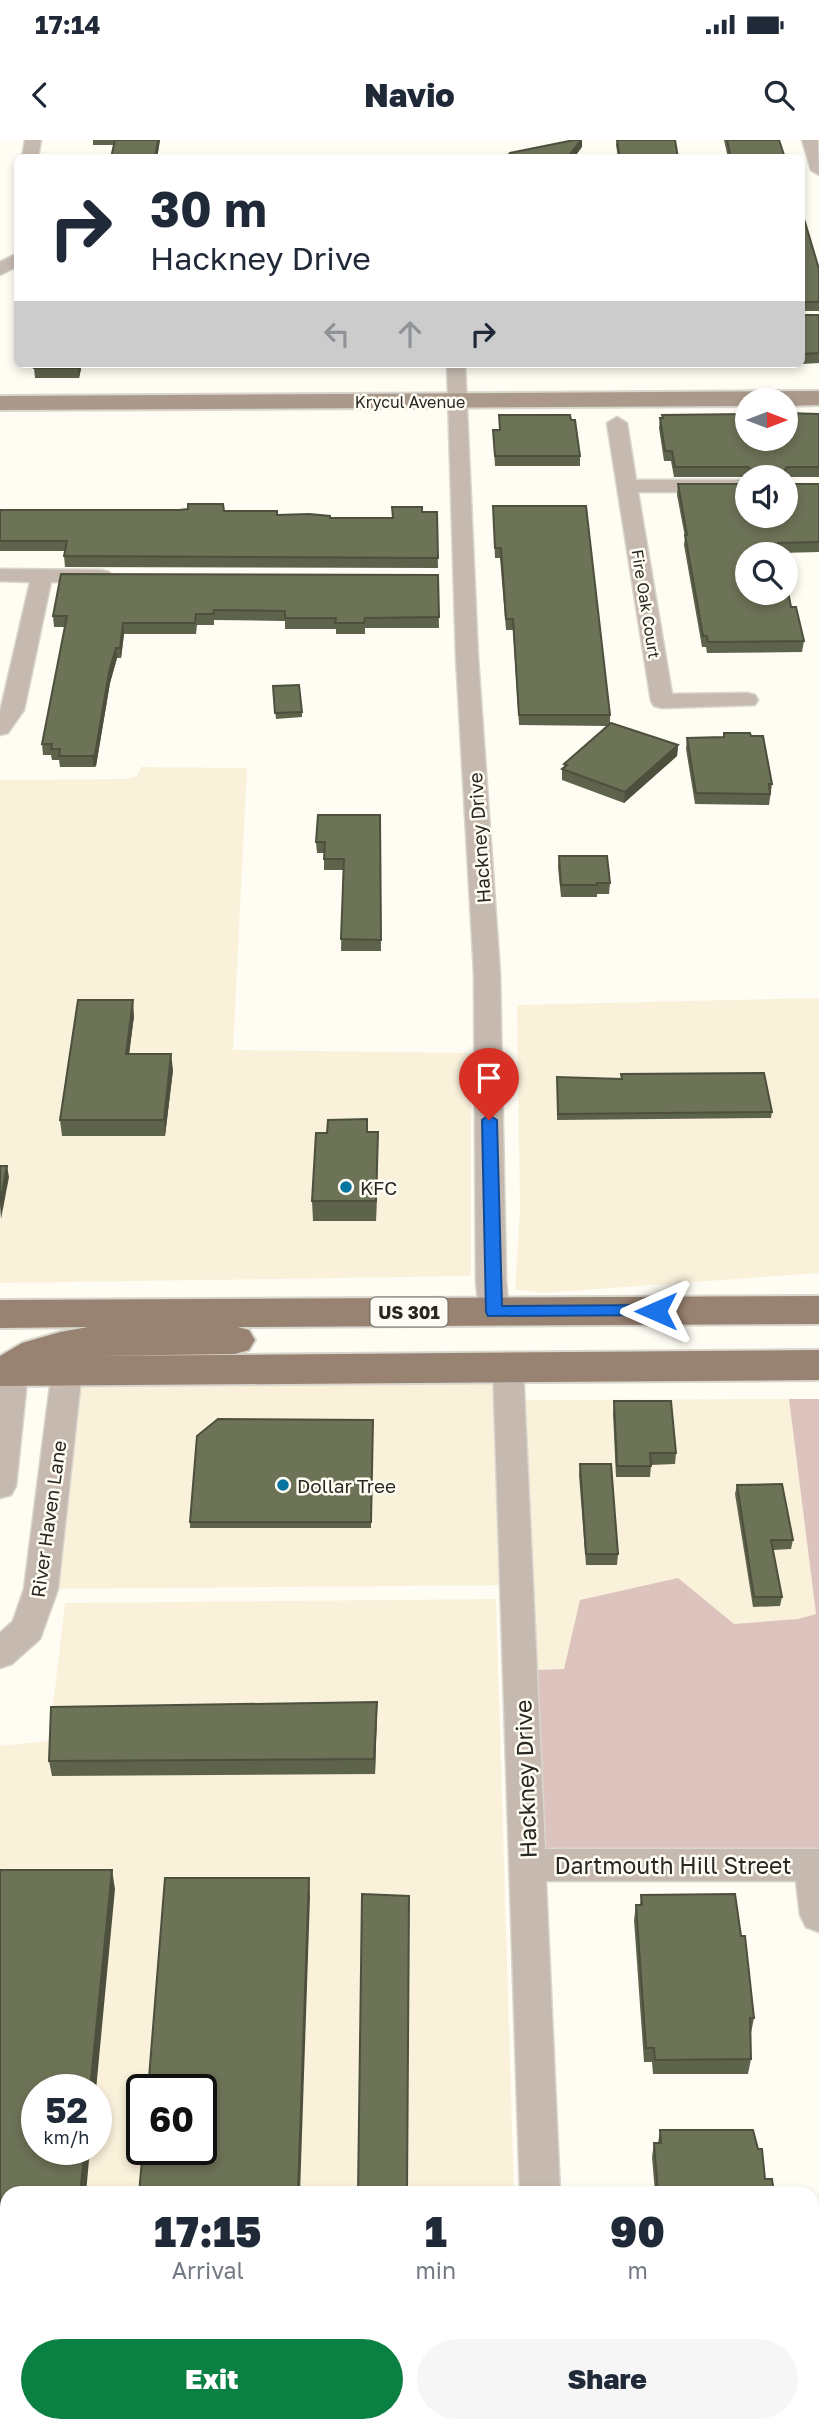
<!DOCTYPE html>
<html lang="en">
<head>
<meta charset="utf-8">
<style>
	:root { --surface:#fff; --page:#f6f6f7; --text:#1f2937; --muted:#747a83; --accent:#0b8043 }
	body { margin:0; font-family:"Golos Text",sans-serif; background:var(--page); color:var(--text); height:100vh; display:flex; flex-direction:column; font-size:26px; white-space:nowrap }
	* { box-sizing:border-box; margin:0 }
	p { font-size:23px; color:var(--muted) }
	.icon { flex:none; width:38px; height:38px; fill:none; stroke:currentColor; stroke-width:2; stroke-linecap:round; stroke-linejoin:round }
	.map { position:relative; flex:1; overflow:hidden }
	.side { position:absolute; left:0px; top:2046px; width:819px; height:247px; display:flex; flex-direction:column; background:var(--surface); border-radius:21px 21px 0 0; box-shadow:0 4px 10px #0003 }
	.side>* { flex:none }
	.banner { position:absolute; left:14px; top:14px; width:791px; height:214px; border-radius:10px; box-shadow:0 4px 10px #0003; background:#fff; color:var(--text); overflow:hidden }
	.needle { width:46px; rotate:90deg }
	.controls { position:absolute; left:735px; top:248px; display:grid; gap:14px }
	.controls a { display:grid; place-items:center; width:63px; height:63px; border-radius:50%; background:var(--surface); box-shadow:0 4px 10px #0003; font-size:35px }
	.speed { position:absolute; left:21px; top:1934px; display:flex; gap:14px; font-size:35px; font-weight:700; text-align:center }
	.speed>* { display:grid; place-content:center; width:91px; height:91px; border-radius:50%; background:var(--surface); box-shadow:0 4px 10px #0003; line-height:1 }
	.speed small { font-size:18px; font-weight:400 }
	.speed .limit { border:4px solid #111; border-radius:10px; background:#fff; color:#111 }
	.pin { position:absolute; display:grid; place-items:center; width:60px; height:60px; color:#fff; margin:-72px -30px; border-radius:50% 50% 50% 0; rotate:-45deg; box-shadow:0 0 7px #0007 }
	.pin .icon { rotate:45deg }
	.me { position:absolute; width:77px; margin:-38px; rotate:270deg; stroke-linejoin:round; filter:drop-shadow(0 0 5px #0008) }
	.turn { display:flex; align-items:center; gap:24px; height:147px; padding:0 21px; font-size:32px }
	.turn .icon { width:91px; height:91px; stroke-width:2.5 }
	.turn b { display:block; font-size:49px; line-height:60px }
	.lanes { display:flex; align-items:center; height:66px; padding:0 21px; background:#0003; justify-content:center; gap:35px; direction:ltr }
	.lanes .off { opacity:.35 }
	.eta { display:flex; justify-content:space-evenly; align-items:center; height:119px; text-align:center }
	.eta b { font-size:42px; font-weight:800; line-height:49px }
	.action { display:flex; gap:14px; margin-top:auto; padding:14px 21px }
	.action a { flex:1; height:80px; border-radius:42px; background:var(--accent); color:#fff; font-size:28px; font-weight:800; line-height:80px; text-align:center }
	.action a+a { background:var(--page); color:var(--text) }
	.status { display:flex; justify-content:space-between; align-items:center; height:49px; padding:0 35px; background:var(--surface); direction:ltr }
	.status svg { height:19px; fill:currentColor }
	header { display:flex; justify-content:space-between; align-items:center; height:91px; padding:0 21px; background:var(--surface); font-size:32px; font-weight:800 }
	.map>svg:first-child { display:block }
	.built { fill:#faf1db; fill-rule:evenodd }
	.green { fill:#ddc3be }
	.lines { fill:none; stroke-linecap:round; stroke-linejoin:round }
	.street-casing { stroke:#d8d6cd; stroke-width:3 }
	.secondary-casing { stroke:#d8d6cd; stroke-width:4 }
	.primary-casing { stroke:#d8d6cd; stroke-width:4 }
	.street { fill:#c6bab0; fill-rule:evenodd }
	.secondary { fill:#ab9a8b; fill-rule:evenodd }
	.primary { fill:#988271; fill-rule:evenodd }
	.wall { fill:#5e634b }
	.shaded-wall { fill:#4c503d }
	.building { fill:#6d7357; stroke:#4c503d; stroke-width:2 }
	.route { fill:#1a73e8; stroke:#114b97; stroke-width:2 }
	.poi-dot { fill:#0875a0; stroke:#fffcf3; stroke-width:2.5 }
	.labels { text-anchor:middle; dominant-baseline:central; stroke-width:5; stroke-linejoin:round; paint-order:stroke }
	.far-street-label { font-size:16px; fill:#292722; stroke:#fffcf3 }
	.shield { fill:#fffcf3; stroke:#696761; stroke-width:2 }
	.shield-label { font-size:18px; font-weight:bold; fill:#292722 }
	.street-label { font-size:19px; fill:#292722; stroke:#fffcf3 }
	.poi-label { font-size:19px; fill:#292722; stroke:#fffcf3; text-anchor:start }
	.near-street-label { font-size:23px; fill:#292722; stroke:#fffcf3 }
</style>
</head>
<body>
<div class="status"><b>17:14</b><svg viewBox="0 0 49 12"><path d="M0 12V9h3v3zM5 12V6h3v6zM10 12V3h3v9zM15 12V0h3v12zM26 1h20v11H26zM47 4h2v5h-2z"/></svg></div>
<header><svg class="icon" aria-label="back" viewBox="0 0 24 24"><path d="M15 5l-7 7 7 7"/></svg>Navio<svg class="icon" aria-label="search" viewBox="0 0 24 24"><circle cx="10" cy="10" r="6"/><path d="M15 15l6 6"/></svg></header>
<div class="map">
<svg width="819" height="2292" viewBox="0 0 819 2292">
	<rect width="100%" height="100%" fill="#fffcf3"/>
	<g class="built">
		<path d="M141 627 247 628 233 910 471 913V1136L0 1143V640L125 639 137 636Z"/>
		<path d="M819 858V1133L542 1153 515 1149 520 1070 517 865Z"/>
		<path d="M508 1226 518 1445 41 1449 67 1230Z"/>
		<path d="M789 1259 819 1498V1520L530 1530 520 1260Z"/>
		<path d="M496 1459 514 2053H7V2286H521V2292H0V1606L49 1601 65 1463ZM37 1950H96V2009H37ZM142 1950H201V2009H142Z"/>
	</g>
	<path class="green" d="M789 1259H819V1717L533 1722 530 1530 564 1529 580 1460 678 1438 734 1484 798 1479 816 1474Z"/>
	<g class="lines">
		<defs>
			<g id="street">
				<path d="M25 0H41L38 18H22Z"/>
				<path d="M802 0H818L819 35 811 30Z"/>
				<path d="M18 113V126L0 135V122Z"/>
				<path d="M447 224H465L478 517 500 833 506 1141 509 1172 505 1180 494 1183 483 1180 479 1172 476 1141 474 833 456 517Z"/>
				<path d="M617 277 627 283 636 340H747V352H638L672 554 747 553 755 555 758 560 755 565 662 568 654 566 651 561 607 283Z"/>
				<path d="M0 429 102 430 109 432 112 436 109 440 102 442H51L24 570 8 593 0 595V572L30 442 0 441Z"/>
				<path d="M508 1215 519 1218 523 1226 545 1709H819V1792L806 1787 800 1775 796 1741H546L560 2053H520L493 1226 497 1218Z"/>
				<path d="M67 1219 78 1222 82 1230 58 1449 40 1499 12 1524 0 1528V1493L13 1481 24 1449 52 1230 56 1222Z"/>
				<path d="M13 1220 24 1223 28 1231 16 1346 11 1355 0 1358V1227L2 1223Z"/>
				<rect x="528" y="2286" width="44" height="6"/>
			</g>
			<path id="secondary" d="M819 251V265L786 266V261H747V266L0 270V256Z"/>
			<path id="primary" d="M819 1156V1184L238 1187 249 1190 255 1200 249 1210 235 1214 91 1216 819 1210V1240L0 1246V1216L22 1203 60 1192 88 1187 0 1188V1160Z"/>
		</defs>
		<use href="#street" class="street-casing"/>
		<use href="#secondary" class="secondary-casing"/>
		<use href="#primary" class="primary-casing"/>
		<use href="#street" class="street"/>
		<use href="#secondary" class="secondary"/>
		<use href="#primary" class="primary"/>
	</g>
	<g class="wall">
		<path d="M93 0H160L157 18 114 5H93Z"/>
		<path d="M617 0 678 18H618L616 5Z"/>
		<path d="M724 0H779L785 18H728Z"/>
		<path d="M802 72 819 129V171H802Z"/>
		<path d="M802 175H819V223L802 224Z"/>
		<path d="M25 224H82L79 238H35L34 228V224Z"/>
		<path d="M819 274V337H674L671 321H664L659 288 660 278H662V275Z"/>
		<path d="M499 275 571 280 580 316V326H495L493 290H499Z"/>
		<path d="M678 344H819V412L780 413 791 467 804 501 802 512 707 513 706 507H702L684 405 685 397 677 355Z"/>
		<path d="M493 366 610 575V584L678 605 677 616 624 663 562 640V629L564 628V624L608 586 519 585 513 490H506L500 418H495Z"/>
		<path d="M392 367 422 372H437L438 428 65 427 64 416 65 411H0V370L224 371 330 378H393Z"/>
		<path d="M438 435 439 488H365V494H336V489H285V481L214 480V485H197L196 494H124L121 518H117L110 543 96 626 94 627H60L59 620H52L51 615H43L42 604 65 487H54L53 476Z"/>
		<path d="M273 546 302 572V577L276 579Z"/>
		<path d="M724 593 772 644 769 665 695 664 686 609 687 598 723 597Z"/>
		<path d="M380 675 381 811H341L343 730H324V713H317L316 702Z"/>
		<path d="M559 716 610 743 609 754H597V757H561L558 727Z"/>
		<path d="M134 876 129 914 173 930 165 996H62L60 980Z"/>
		<path d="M621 934 772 972 771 978 557 980V943L621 939Z"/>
		<path d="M367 992H378L376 1081H313L312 1061Z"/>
		<path d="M614 1261 676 1313 675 1324 651 1325 650 1337H616L613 1273Z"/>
		<path d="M373 1280 371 1388H190V1382Z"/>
		<path d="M580 1324 618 1414 617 1425H586L579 1335Z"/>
		<path d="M737 1345 793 1400 791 1409 773 1410 782 1457 780 1466 753 1467 735 1354Z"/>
		<path d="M377 1562 375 1634 52 1636 49 1621Z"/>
		<path d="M641 1755 741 1796 754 1878 751 1893H750L751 1919 748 1934H653L652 1922H644L634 1780 636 1765H640Z"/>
		<path d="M660 1990 765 2039 774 2053H655L652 2017 654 2003H658Z"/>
		<path d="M679 2286H779L777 2292H680Z"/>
	</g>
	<g class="shaded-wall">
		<path d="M158 0H160L157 18H155Z"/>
		<path d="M581 0H582V7L574 18H567Z"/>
		<path d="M79 224H82L79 238 78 228Z"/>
		<path d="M123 483 124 494 121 518 120 508Z"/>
		<path d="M116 508 117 518 110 543 96 626 94 627 92 616 109 532Z"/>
		<path d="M678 605 677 616 624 663 625 652Z"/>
		<path d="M133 860 134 876 127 930 126 914Z"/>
		<path d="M171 914 173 930 165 996 164 980Z"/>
		<path d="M378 992V1012L376 1081V1061Z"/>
		<path d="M7 1026 9 1037 1 1079 0 1064Z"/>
		<path d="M377 1562V1577L375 1634 374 1619Z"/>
		<path d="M112 1730 115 1749 96 1950H90Z"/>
		<path d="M309 1738 310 1757 300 2053H298Z"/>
		<path d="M85 2009H90L86 2053H80Z"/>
		<path d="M57 2286H63L62 2292H56Z"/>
	</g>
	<g class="building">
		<path d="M115 0H158L155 18H111Z"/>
		<path d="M574 0H581L567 18H506L510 13Z"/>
		<path d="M617 0H675L678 18H620Z"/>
		<path d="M727 0H779L785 18H731Z"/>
		<path d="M802 72 819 129V162H802Z"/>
		<path d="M802 175H819V213L802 214Z"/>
		<path d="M35 224H79L78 228H34Z"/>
		<path d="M786 273 819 274V327H787L785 330V338H751V330L748 327H675L672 311H665L660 278H663L662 275 747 274V299H786Z"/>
		<path d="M499 275H570L571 280H575L580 316H495L493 290H500Z"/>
		<path d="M786 343 787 344H819V402L778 403 780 415H747V453H786V442L791 467H796L804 501 708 502 707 496H703L685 395H687L678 344H747V376H786Z"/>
		<path d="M188 364H223L224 371H277V375L309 374 330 376V378H393L392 367H422V372H437L438 418 64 416 67 401H0V370H179L188 369Z"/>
		<path d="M493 366H586L610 575H519L513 479H506L501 408H495Z"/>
		<path d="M61 434 438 435 439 477 365 478 364 483H335L336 478H285V471L214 470 213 474H196L195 483H123L120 508H116L109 532 95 615 92 616H59L60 609H51L52 604H42L67 476H53Z"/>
		<path d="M299 545 302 572 275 573 273 546Z"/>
		<path d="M611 583 678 605 625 652 562 629 567 625 564 624Z"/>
		<path d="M724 593H750L751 596H763L772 644H769L770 654 696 653 687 598 724 597Z"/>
		<path d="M318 675H380L381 800 341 799 344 719H324L325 702H316Z"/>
		<path d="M559 716H607L610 743H597V745H561Z"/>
		<path d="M78 860H133L126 914H171L164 980H60Z"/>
		<path d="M764 933 772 972 558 974 557 937 622 939 621 934Z"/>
		<path d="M367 979V992H378L376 1061H312L316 993H327L328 980Z"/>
		<path d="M0 1026H7L0 1064Z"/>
		<path d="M614 1261H671L676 1313H650L651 1326H617Z"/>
		<path d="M218 1279 373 1280 371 1382H190L197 1296Z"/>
		<path d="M580 1324H611L618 1414H586Z"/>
		<path d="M782 1344 793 1400H771L782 1457H754L737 1345Z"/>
		<path d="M377 1562 374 1619 49 1621 51 1567Z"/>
		<path d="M0 1730H112L90 1950H37V2009H85L80 2053H7V2286H57L56 2292H0Z"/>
		<path d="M165 1738H309L298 2053H139L143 2009H201V1950H148Z"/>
		<path d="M362 1754 409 1756 407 2053H358Z"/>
		<path d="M735 1754 741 1796H745L754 1878H750L751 1919 655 1920 654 1908H646L636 1765H642L641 1755Z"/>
		<path d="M660 1990H753L758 2009H762L765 2039H772L774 2053H658L654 2003H661Z"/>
		<rect x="120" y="2286" width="170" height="6"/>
		<rect x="355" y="2286" width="50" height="6"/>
	</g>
	<path class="route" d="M489 975 497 980 502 1166 656 1165 664 1171 662 1175 488 1176 486 1172 482 980Z"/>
	<g class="poi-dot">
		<circle cx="346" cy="1047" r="7"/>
		<circle cx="283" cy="1345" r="7"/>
	</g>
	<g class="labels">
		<g class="far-street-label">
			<text x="410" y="262">Krycul Avenue</text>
			<text transform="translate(646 464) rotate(81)">Fire Oak Court</text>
		</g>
		<rect class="shield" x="370.5" y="1157.5" width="77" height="29" rx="5"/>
		<g class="shield-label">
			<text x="409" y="1172">US 301</text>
		</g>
		<g class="street-label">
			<text transform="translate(479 698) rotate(-94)">Hackney Drive</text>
			<text transform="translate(48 1379) rotate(-82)">River Haven Lane</text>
		</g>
		<g class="poi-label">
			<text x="360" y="1047">KFC</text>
			<text x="297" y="1345">Dollar Tree</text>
		</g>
		<g class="near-street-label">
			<text transform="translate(525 1639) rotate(-92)">Hackney Drive</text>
			<text x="673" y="1725">Dartmouth Hill Street</text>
		</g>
	</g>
</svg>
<div class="controls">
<a><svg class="needle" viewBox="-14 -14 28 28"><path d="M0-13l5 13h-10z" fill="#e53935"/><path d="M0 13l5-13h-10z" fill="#747a83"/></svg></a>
<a><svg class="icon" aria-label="sound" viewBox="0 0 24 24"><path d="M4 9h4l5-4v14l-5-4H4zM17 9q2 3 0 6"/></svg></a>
<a><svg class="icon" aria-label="search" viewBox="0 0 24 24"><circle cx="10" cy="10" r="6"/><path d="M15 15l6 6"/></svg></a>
</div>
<div class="speed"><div>52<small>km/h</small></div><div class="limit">60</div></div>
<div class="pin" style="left:489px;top:980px;background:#d93025"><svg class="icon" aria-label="arrive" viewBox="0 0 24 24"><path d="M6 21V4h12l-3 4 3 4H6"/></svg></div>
<svg class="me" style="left:656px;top:1171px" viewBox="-20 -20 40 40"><path d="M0-17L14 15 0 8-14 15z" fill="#1a73e8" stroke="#fff" stroke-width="4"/></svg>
<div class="banner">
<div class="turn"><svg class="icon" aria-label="right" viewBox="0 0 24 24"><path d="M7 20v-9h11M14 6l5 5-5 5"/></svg><div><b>30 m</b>Hackney Drive</div></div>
<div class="lanes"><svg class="icon off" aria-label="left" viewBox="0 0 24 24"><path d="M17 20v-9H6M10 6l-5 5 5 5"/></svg><svg class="icon off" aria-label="ahead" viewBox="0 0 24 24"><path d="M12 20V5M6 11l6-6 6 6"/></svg><svg class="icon" aria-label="right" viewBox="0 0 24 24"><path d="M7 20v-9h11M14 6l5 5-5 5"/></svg></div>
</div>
<section class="side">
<div class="eta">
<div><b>17:15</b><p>Arrival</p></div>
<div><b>1</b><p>min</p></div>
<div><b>90</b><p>m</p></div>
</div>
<div class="action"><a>Exit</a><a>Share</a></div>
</section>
</div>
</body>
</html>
